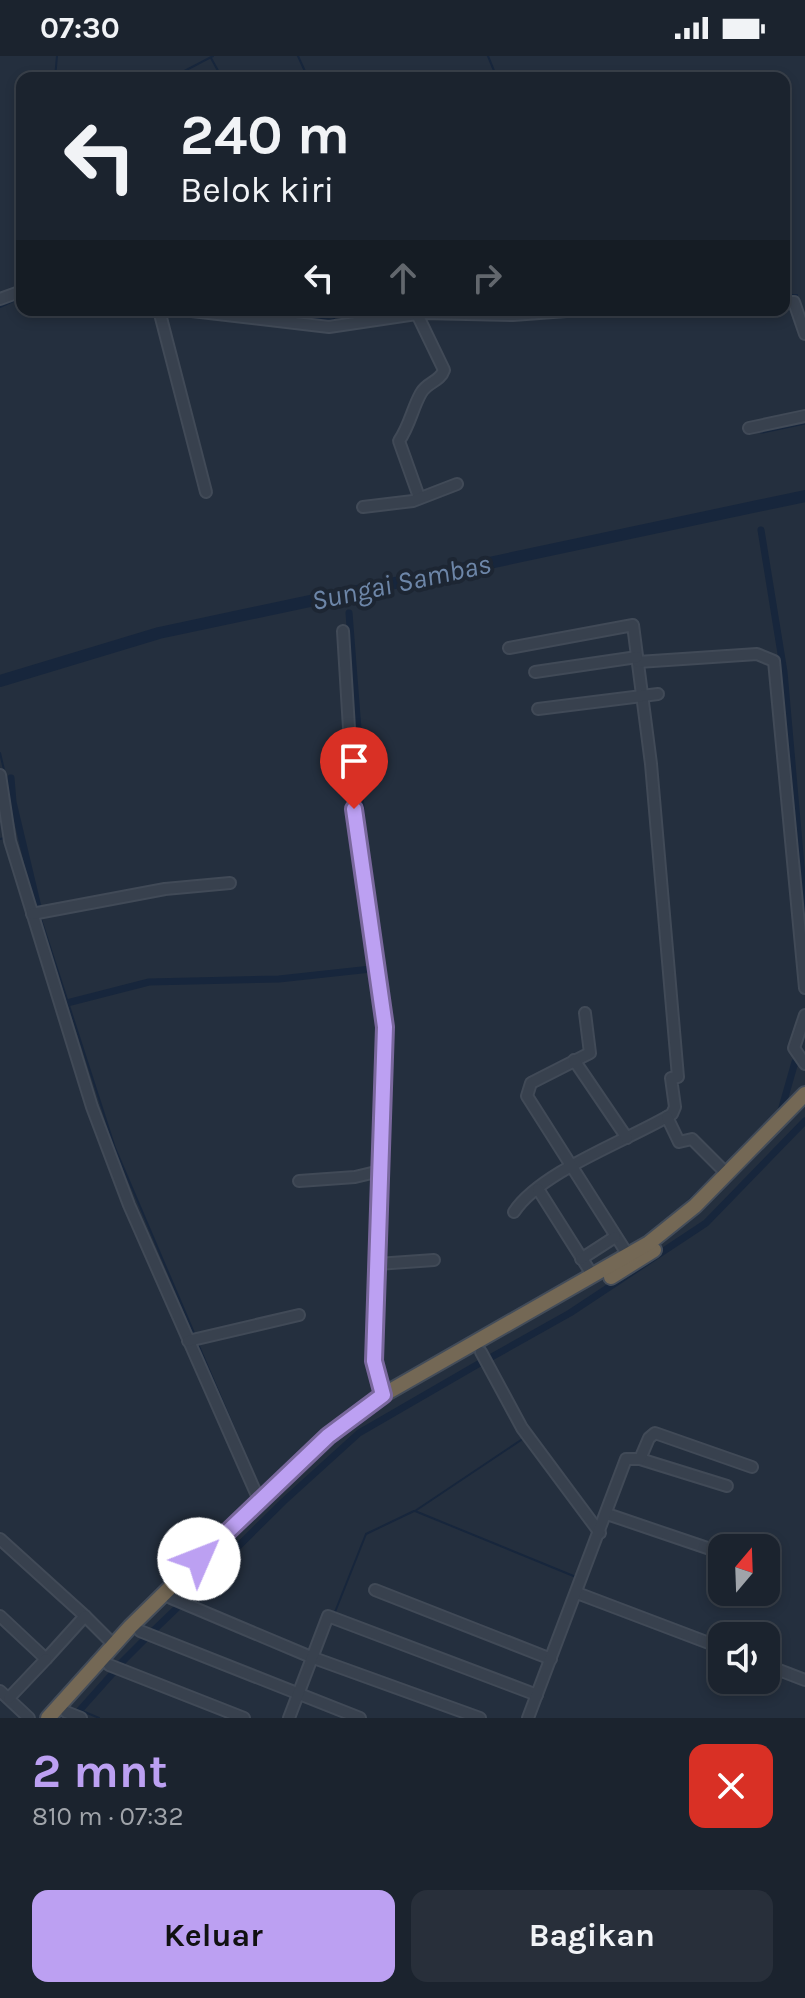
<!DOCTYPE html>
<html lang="id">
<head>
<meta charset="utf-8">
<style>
	:root { --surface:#1b232e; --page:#282f3a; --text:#f1f3f6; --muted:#a0a4aa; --line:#39404a; --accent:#bca0f2 }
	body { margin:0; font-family:Karla,sans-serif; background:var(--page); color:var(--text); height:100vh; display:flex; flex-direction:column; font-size:30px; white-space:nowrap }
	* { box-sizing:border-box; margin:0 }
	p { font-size:26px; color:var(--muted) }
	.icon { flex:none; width:44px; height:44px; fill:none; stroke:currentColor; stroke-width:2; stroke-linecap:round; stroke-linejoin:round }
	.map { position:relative; height:1662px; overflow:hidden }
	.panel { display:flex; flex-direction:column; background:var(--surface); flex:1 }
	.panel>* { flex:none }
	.banner { position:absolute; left:16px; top:16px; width:774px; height:244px; border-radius:16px; box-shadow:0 4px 12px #0003,0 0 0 2px var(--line); background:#1b232e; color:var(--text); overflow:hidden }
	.needle { width:52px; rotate:19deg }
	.fabs { position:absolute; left:708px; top:1478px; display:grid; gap:16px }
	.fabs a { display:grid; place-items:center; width:72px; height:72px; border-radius:16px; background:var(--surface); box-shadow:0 4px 12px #0003,0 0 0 2px var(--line); font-size:40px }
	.pin { position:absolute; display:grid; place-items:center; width:68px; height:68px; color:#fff; margin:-82px -34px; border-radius:50% 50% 50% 0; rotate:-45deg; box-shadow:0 0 8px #0007 }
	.pin .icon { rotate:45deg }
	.me { position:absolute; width:88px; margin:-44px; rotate:46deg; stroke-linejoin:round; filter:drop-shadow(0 0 6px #0008) }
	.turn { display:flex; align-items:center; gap:28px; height:168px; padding:0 32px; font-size:36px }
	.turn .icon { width:104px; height:104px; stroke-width:2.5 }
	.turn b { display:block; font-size:56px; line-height:68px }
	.lanes { display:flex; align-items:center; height:76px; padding:0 32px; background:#0003; justify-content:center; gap:40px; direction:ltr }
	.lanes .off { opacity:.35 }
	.round { display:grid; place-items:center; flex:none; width:84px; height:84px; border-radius:16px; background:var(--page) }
	.summary { display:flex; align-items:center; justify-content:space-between; height:136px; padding:0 32px }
	h1 { font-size:48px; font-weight:700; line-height:60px; color:var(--accent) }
	.action { display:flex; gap:16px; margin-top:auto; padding:16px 32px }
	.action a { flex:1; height:92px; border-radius:16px; background:var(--accent); color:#111; font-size:32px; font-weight:700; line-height:92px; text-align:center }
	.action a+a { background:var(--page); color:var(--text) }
	.status { display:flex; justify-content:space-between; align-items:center; height:56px; padding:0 40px; background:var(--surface); direction:ltr }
	.status svg { height:22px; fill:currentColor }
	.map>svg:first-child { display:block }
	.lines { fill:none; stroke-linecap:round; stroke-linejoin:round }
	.stream { stroke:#17263c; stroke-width:2 }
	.canal { stroke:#17263c; stroke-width:7 }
	.river { stroke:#17263c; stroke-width:12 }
	.minor-casing { stroke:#414a57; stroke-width:14 }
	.highway-casing { stroke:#434c59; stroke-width:18 }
	.minor { stroke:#38414e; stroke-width:10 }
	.highway { stroke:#746855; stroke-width:14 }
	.route-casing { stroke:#7a689d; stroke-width:20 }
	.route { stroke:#bca0f2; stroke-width:14 }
	.labels { text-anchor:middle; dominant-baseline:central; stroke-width:8; stroke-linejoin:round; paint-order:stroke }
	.water-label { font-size:28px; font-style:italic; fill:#6d86a8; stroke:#1d2633 }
</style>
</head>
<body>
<div class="status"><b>07:30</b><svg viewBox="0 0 49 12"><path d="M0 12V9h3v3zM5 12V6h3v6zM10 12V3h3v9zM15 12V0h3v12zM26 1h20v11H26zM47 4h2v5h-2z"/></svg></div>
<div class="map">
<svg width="805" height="1662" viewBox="0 0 805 1662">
	<rect width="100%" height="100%" fill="#242f3e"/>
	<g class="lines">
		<g class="stream">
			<path d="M298 0 308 22"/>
			<path d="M488 0 497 22"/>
			<path d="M211 2 222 22"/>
			<path d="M55 22 57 0"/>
			<path d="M171 22 213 0"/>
			<path d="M784 239H797"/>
			<path d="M0 251 22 241"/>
			<path d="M330 254 334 263"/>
			<path d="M288 261 339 264 402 254"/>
			<path d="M0 697 5 718"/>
			<path d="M360 706 367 797 389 965"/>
			<path d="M0 783 4 782"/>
			<path d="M69 856 126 845"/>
			<path d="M41 863 115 1092 194 1277"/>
			<path d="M388 1041 390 971"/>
			<path d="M723 1111 736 1099"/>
			<path d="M680 1153 719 1115"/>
			<path d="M380 1286 386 1331"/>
			<path d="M198 1288 260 1433"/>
			<path d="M521 1384 415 1455 576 1521"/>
			<path d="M278 1417 297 1400"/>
			<path d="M335 1556 366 1478 414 1455"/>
			<path d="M80 1654 99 1662"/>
		</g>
		<g class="canal">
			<path d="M762 374 805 365"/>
			<path d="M761 474 784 616 805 856"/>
			<path d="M349 557 360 699"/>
			<path d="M11 722 13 746 38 851"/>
			<path d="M67 947 149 926 279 923 371 913"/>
			<path d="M781 1055 795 1006"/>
			<path d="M488 1303 570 1257 706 1167 805 1065"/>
			<path d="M186 1542 284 1445 359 1377 480 1307"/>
			<path d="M154 1574 178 1551"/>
			<path d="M120 1608 145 1583"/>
			<path d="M79 1655 113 1617"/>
		</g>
		<path class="river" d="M0 625 159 577 805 440"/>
		<defs>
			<g id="minor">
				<path d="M0 243 22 235"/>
				<path d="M784 246H794L805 278"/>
				<path d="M159 254 206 436"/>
				<path d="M183 254 329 271 423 257 513 259 580 254"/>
				<path d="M417 258 444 314C440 326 427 326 421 337 412 353 410 369 399 385L419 441"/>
				<path d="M749 372 805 360"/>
				<path d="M363 451 413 445 457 428"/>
				<path d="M343 575 354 753 385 971 374 1305 383 1339"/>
				<path d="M509 592 633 569 651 708 678 1021 671 1022 675 1051 672 1058C629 1084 541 1115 514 1156"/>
				<path d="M638 606 757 598 774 605 805 932"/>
				<path d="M535 616 637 601"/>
				<path d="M538 653 658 638"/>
				<path d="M0 719 10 785 92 1051 129 1149 259 1444"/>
				<path d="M32 858 165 833 230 827"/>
				<path d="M585 957 590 997 531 1027 527 1040 628 1199"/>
				<path d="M805 959 794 992 805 1008"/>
				<path d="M574 1004 627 1082"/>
				<path d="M667 1061 679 1086 692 1083 727 1118"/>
				<path d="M299 1125 355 1121 380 1115"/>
				<path d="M538 1133 593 1220"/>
				<path d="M581 1203 615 1181"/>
				<path d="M377 1208 434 1204"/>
				<path d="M188 1285 299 1259"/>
				<path d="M481 1296 522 1372 600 1477"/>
				<path d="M640 1403 727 1430"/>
				<path d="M607 1458 722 1497"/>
				<path d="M0 1483 85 1560"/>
				<path d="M375 1534 551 1603"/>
				<path d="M577 1537 722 1592"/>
				<path d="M171 1542 311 1601 480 1662"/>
				<path d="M0 1560 46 1603 85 1560 114 1589"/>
				<path d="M140 1575 360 1662"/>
				<path d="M109 1609 244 1662"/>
				<path d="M766 1609 805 1624"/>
				<path d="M0 1635 29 1662"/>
				<path d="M9 1642 46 1603"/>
				<path d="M66 1656 81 1662"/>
				<path d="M289 1662 328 1560 537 1639"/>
				<path d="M528 1662 626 1403H640L649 1382 655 1377 752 1411"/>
			</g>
			<g id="highway">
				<path d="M611 1221 654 1194"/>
				<path d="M48 1662 130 1571 232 1471 328 1380 383 1339 649 1187 695 1150 805 1038"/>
			</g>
		</defs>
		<use href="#minor" class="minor-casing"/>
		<use href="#highway" class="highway-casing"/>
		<use href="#minor" class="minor"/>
		<use href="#highway" class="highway"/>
	</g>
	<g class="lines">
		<defs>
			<path id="route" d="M199 1503 328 1380 383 1339 374 1305 385 971 354 753"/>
		</defs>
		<use href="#route" class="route-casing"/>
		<use href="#route" class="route"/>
	</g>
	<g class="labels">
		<g class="water-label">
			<text transform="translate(401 526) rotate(-12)">Sungai Sambas</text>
		</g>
	</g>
</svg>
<div class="fabs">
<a><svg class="needle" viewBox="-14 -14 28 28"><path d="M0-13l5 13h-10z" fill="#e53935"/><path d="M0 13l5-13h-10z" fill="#a0a4aa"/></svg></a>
<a><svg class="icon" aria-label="sound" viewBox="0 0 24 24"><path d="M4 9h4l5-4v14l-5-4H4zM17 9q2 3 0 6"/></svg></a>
</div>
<div class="pin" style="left:354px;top:753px;background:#d93025"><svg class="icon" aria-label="arrive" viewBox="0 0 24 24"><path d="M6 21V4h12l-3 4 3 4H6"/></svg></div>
<svg class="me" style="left:199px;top:1503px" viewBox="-20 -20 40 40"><circle r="19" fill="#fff"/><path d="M0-13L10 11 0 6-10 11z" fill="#bca0f2"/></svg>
<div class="banner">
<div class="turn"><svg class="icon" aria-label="left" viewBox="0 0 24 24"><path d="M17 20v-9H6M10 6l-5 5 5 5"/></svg><div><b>240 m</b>Belok kiri</div></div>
<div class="lanes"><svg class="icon" aria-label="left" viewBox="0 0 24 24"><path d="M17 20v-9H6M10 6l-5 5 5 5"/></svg><svg class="icon off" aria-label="ahead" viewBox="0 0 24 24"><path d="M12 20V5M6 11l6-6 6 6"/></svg><svg class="icon off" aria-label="right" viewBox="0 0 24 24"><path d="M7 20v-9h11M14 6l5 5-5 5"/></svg></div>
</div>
</div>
<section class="panel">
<div class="summary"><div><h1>2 mnt</h1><p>810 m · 07:32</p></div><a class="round" style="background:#d93025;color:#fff"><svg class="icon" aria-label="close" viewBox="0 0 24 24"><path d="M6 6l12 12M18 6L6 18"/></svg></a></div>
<div class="action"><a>Keluar</a><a>Bagikan</a></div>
</section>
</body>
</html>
